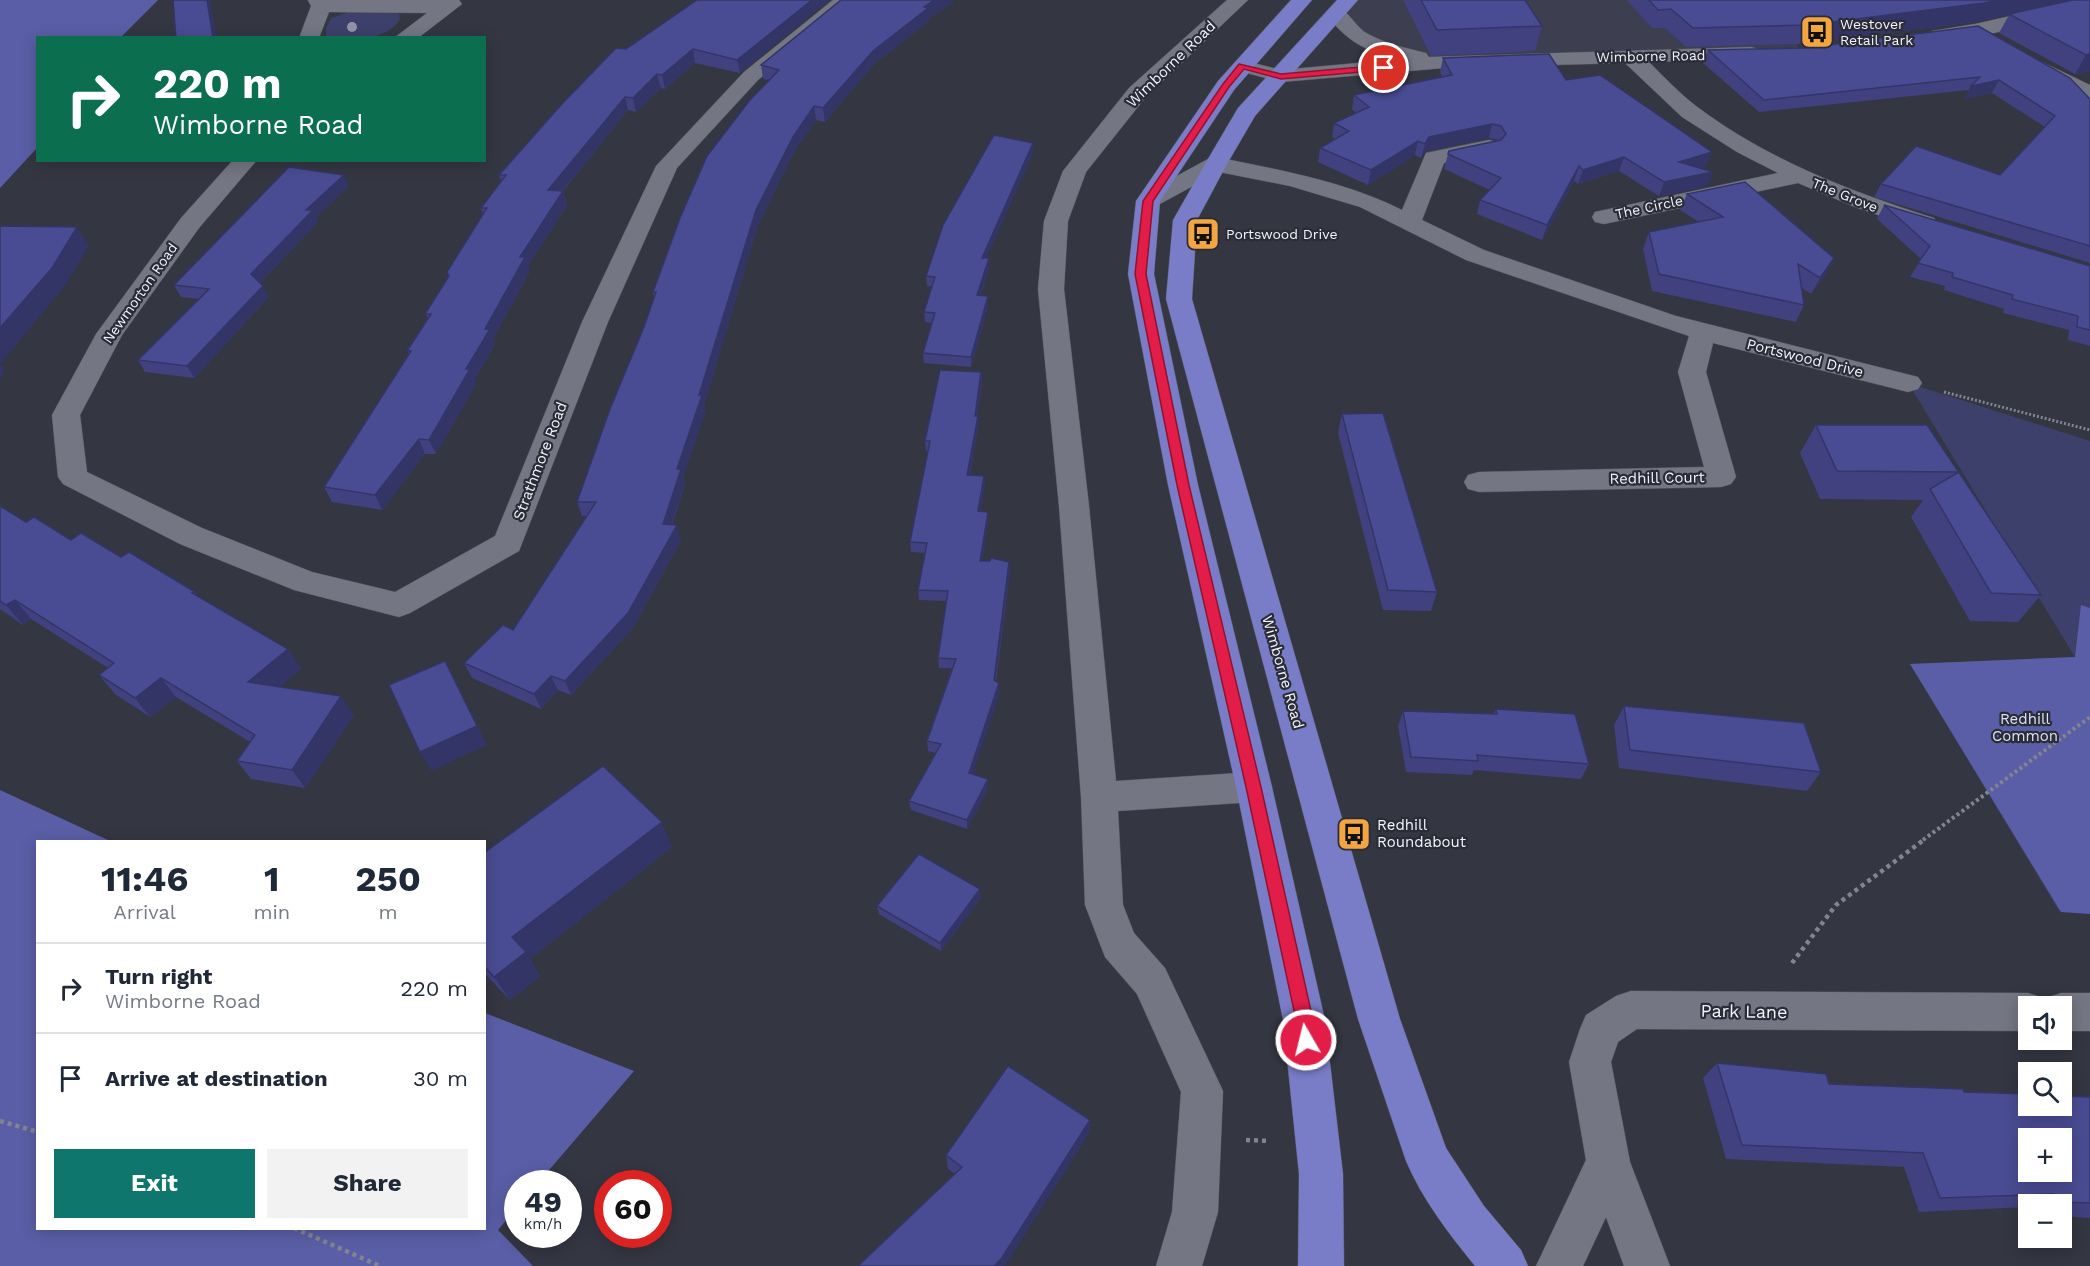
<!DOCTYPE html>
<html lang="en">
<head>
<meta charset="utf-8">
<style>
	:root { --surface:#fff; --page:#f2f2f3; --text:#1f2937; --muted:#747a83; --line:#e0e1e3; --accent:#0f766e }
	body { margin:0; font-family:"Work Sans",sans-serif; background:var(--page); color:var(--text); height:100vh; display:flex; flex-direction:column; font-size:22px; white-space:nowrap }
	* { box-sizing:border-box; margin:0 }
	p { font-size:20px; color:var(--muted) }
	.icon { flex:none; width:33px; height:33px; fill:none; stroke:currentColor; stroke-width:2; stroke-linecap:round; stroke-linejoin:round }
	.map { position:relative; flex:1; overflow:hidden }
	.drawer { position:absolute; left:36px; top:840px; width:450px; height:390px; display:flex; flex-direction:column; background:var(--surface); border-radius:0px; box-shadow:0 3px 15px #0003 }
	.drawer>* { flex:none }
	.hud { position:absolute; left:36px; top:36px; width:450px; height:126px; border-radius:0px; box-shadow:0 3px 15px #0003; background:#0b6e4f; color:#fff; overflow:hidden }
	.controls { position:absolute; left:2018px; top:996px; display:grid; gap:12px }
	.controls a { display:grid; place-items:center; width:54px; height:54px; border-radius:0px; background:var(--surface); box-shadow:0 3px 15px #0003; font-size:30px }
	.speed { position:absolute; left:504px; top:1170px; display:flex; gap:12px; font-size:30px; font-weight:700; text-align:center }
	.speed>* { display:grid; place-content:center; width:78px; height:78px; border-radius:50%; background:var(--surface); box-shadow:0 3px 15px #0003; line-height:1 }
	.speed small { font-size:15px; font-weight:400 }
	.speed .limit { border:9px solid #d22; background:#fff; color:#111 }
	.pin { position:absolute; display:grid; place-items:center; width:51px; height:51px; color:#fff; margin:-26px; border:3px solid #fff; border-radius:50%; box-shadow:0 2px 6px #0007 }
	.me { position:absolute; width:66px; margin:-33px; rotate:352deg; stroke-linejoin:round; filter:drop-shadow(0 0 4px #0008) }
	.turn { display:flex; align-items:center; gap:21px; height:126px; padding:0 18px; font-size:27px }
	.turn .icon { width:78px; height:78px; stroke-width:2.5 }
	.turn b { display:block; font-size:42px; line-height:51px }
	.eta { display:flex; justify-content:space-evenly; align-items:center; height:102px; text-align:center }
	.eta b { font-size:36px; font-weight:700; line-height:42px }
	.cta { display:flex; gap:12px; margin-top:auto; padding:12px 18px }
	.cta a { flex:1; height:69px; border-radius:0px; background:var(--accent); color:#fff; font-size:24px; font-weight:700; line-height:69px; text-align:center }
	.cta a+a { background:var(--page); color:var(--text) }
	ul { padding:0; list-style:none }
	li { display:flex; align-items:center; gap:18px; height:90px; padding:0 18px; border-top:2px solid var(--line) }
	li div { flex:1 }
	li b { display:block; font-size:22px }
	li em { font-style:normal }
	.map>svg:first-child { display:block }
	.built { fill:#3d3f50 }
	.green { fill:#3d406a }
	.forest { fill:#5a5ea6 }
	.lines { fill:none; stroke-linecap:round; stroke-linejoin:round }
	.minor-casing { stroke:#54555f; stroke-width:1 }
	.major-casing { stroke:#54555f; stroke-width:1 }
	.path-far2 { stroke:#83848f; stroke-width:3; stroke-dasharray:2 2; stroke-linecap:butt }
	.path-far1 { stroke:#83848f; stroke-width:4; stroke-dasharray:3 3; stroke-linecap:butt }
	.path { stroke:#83848f; stroke-width:4.5; stroke-dasharray:4 4; stroke-linecap:butt }
	.minor { fill:#747683; fill-rule:evenodd }
	.major { fill:#797cc6; fill-rule:evenodd }
	.tree { fill:#9294a5 }
	.wall { fill:#40417e }
	.shaded-wall { fill:#343567 }
	.building { fill:#4a4c93; stroke:#343567; stroke-width:1.5; fill-rule:evenodd }
	.route { fill:#e11d48; stroke:#92132f; stroke-width:1.5 }
	.labels { text-anchor:middle; dominant-baseline:central; stroke-width:4.5; stroke-linejoin:round; paint-order:stroke }
	.far-poi-label { font-size:14px; fill:#f2f3fb; stroke:#2a2c37; text-anchor:start }
	.far-street-label { font-size:14px; fill:#f2f3fb; stroke:#2a2c37 }
	.street-label { font-size:15px; fill:#f2f3fb; stroke:#2a2c37 }
	.park-label { font-size:15px; fill:#dee1f6; stroke:#2a2c37 }
	.poi-label { font-size:15px; fill:#f2f3fb; stroke:#2a2c37; text-anchor:start }
	.near-street-label { font-size:18px; fill:#f2f3fb; stroke:#2a2c37 }
</style>
</head>
<body>
<div class="map">
<svg width="2090" height="1266" viewBox="0 0 2090 1266">
	<rect width="100%" height="100%" fill="#343642"/>
	<path class="built" d="M1348 0H1765L1789 23 1800 52 1444 62 1389 51 1336 13Z"/>
	<g class="green">
		<path d="M352 11H390L399 14 400 20C382 44 352 37 326 38V28L331 18Z"/>
		<path d="M1908 383 2090 441V913L2059 911 1910 664 2075 657Z"/>
	</g>
	<g class="forest">
		<path d="M0 0H158L121 37 38 38 37 148 0 188Z"/>
		<path d="M2081 605 2090 608V914L2061 912 1910 664 2075 657Z"/>
		<path d="M0 790 110 841 38 842V1228H484L485 1013 634 1071 538 1183 518 1184 517 1207 498 1230 533 1266H0Z"/>
	</g>
	<g class="lines">
		<defs>
			<g id="minor">
				<path d="M308 0H459L462 4 418 38H394L427 13 329 12 319 38H299L311 6Z"/>
				<path d="M833 0H855L758 80 677 168 608 322 519 551 410 613 399 617 294 590 180 544 63 484 58 477 52 415 96 334 181 218 233 160H257L199 228 122 335 80 415 87 472 202 528 312 572 395 592 495 536 582 322 656 166 744 72Z"/>
				<path d="M1227 0H1248L1145 98 1086 172 1068 221 1064 289 1089 506 1116 781 1254 772 1267 776 1272 787 1267 798 1254 802 1118 811 1123 905 1134 933 1165 968 1223 1091 1218 1212 1202 1266H1156L1172 1212 1181 1092 1137 994 1105 957 1085 905 1081 797 1059 506 1038 289 1044 221 1063 171 1129 88Z"/>
				<path d="M2082 0H2090V10C2057 17 1959 46 1932 39L1929 35 1932 31 1975 24Z"/>
				<path d="M1336 7C1350 11 1355 27 1368 34 1387 44 1406 48 1426 53L1429 57 1751 47 1758 49 1761 53 1758 57 1751 59 1649 62C1664 77 1679 93 1696 106 1766 159 1851 192 1934 218L1937 223 1934 228 1925 230 1916 228 1855 207 1798 183 1604 224 1595 222 1592 217 1595 212 1778 173 1737 152 1682 117 1625 63 1444 68 1281 82 1235 70 1232 66 1235 62 1242 60 1281 70 1401 59C1368 53 1345 41 1326 13L1329 9Z"/>
				<path d="M2042 62 2090 85V100L2035 72 2032 68 2035 64Z"/>
				<path d="M1489 140 1497 142 1500 147 1497 152 1444 163 1422 220 1484 250 1676 316 1918 377 1922 383 1918 389 1908 392 1713 343 1706 372 1736 477 1731 484 1721 487 1479 492 1468 489 1464 482 1468 475 1479 472 1704 467 1678 372 1689 336 1466 260 1360 207 1290 186 1219 172 1156 206 1148 208 1140 206 1136 201 1140 196 1208 159 1216 157C1279 170 1344 181 1402 210L1426 153Z"/>
				<path d="M1631 991 2028 993 2043 998 2044 1003 2046 998 2061 993H2090V1031H2061V1006H2028V1031L1637 1029 1618 1042 1611 1062 1630 1162 1670 1266H1624L1606 1217 1583 1266H1536L1586 1160 1569 1062 1580 1029 1586 1015 1616 996Z"/>
			</g>
			<g id="major">
				<path d="M1291 0H1312L1234 90 1160 201 1154 274 1198 485 1272 787 1325 1020 1343 1174 1344 1266H1298L1299 1174 1283 1020 1236 787 1168 485 1128 274 1136 201 1218 81Z"/>
				<path d="M1337 0H1358L1255 116 1227 164 1197 220 1192 299 1400 1019 1446 1148 1484 1206 1521 1250 1528 1266H1475C1449 1234 1422 1199 1406 1161L1358 1019 1166 299 1173 220 1205 164 1238 108Z"/>
			</g>
		</defs>
		<use href="#minor" class="minor-casing"/>
		<use href="#major" class="major-casing"/>
		<path class="path-far2" d="M1944 392 2090 430"/>
		<path class="path-far1" d="M1923 840 2090 717"/>
		<g class="path">
			<path d="M1792 963 1836 905 1925 839"/>
			<path d="M0 1121 38 1132"/>
			<path d="M1246 1140 1269 1141"/>
			<path d="M294 1228 380 1266"/>
		</g>
		<use href="#minor" class="minor"/>
		<use href="#major" class="major"/>
	</g>
	<circle class="tree" cx="352" cy="27" r="5"/>
	<g class="wall">
		<path d="M697 0H829L740 73 695 63 665 89 661 88 636 112 628 110 563 191 567 205 528 266 530 271 493 339 495 344 474 380 476 384 436 454H425L382 510 332 502 324 487 409 354 407 351 428 319 425 314 449 277 447 272 483 213 481 208 501 181 499 175 626 49Z"/>
		<path d="M841 0H953V2L929 18V21L874 64 825 122 816 120 795 150 758 225 704 405 706 410 683 477 685 484 672 525 681 540 633 628 571 695 558 690 541 709 472 678 464 663 513 630 587 516H582L577 502 644 327 654 297 653 292 769 80 763 79 761 65Z"/>
		<path d="M1403 0H1525L1542 26 1535 51 1431 56Z"/>
		<path d="M1627 0H2090V71L2075 74 1999 33 2009 15 1975 22 1800 44 1686 47 1665 28H1652Z"/>
		<path d="M1978 26 2090 99V263L1874 197 1881 184 2000 175 2045 127 1992 93 1964 99 1969 90 1759 112 1703 63 1708 50 1806 48Z"/>
		<path d="M1443 58 1566 80 1706 166 1700 168 1707 186 1659 196 1619 171 1578 184 1574 181 1542 240 1477 214 1480 200 1490 190 1444 169 1448 154 1498 141V140L1489 138 1426 151 1421 158 1415 155 1368 185 1318 162 1320 148 1336 139 1332 137 1334 123 1356 113 1352 109 1354 95 1442 77 1440 72Z"/>
		<path d="M1033 153 986 258H989V268L981 295 988 306 971 367 924 363 923 353 932 323 925 322 924 312 932 287 927 286 926 276Z"/>
		<path d="M349 186 316 217 318 222 260 283 269 297 194 378 145 372 138 360 199 299 181 297 174 285Z"/>
		<path d="M1687 194 1826 274 1811 294 1802 288 1804 305 1796 322 1652 291 1643 249 1649 232 1699 222 1680 210Z"/>
		<path d="M1884 205 2090 266V346L2068 340 2069 330 2003 313 2004 309 1944 290 1945 286 1910 277 1921 259 1877 219Z"/>
		<path d="M981 372 982 382 977 416H978V426L970 475 985 486 980 511 988 522 982 561 1009 562 1010 572 996 681 1000 692 972 774 988 789 967 829 911 810 909 801 936 753 928 751 927 741 952 668H939L938 658 947 601 919 600 918 590 925 553 911 552 910 542 928 451H926L925 441Z"/>
		<path d="M1342 414 1437 592 1431 611 1383 610 1338 433Z"/>
		<path d="M1816 425H1927L2041 595 2018 622 1970 621 1911 517 1923 500 1820 499 1800 453Z"/>
		<path d="M0 506 26 522 71 540 121 557 195 592 199 598 288 649 301 669 279 687 354 715 305 788 251 779 237 761 250 742 176 697 150 717 115 694 99 675 108 668 31 619 23 625 0 609Z"/>
		<path d="M1624 706 1821 772 1807 791 1619 768 1614 725Z"/>
		<path d="M1496 709 1589 764 1581 779 1474 770 1472 775 1406 772 1398 726 1403 711 1493 714Z"/>
		<path d="M672 847 530 959 540 976 510 1000 484 973V853Z"/>
		<path d="M981 898 941 951 879 914 877 906Z"/>
		<path d="M1717 1063 1829 1084 1964 1092 2090 1097V1218L2061 1216V1204H2028V1207L1919 1212 1904 1167 1726 1159 1703 1078Z"/>
		<path d="M1090 1120 1089 1134 955 1174 948 1169 946 1155Z"/>
	</g>
	<g class="shaded-wall">
		<path d="M207 0H210L217 38H213Z"/>
		<path d="M812 0H829L740 73 737 60Z"/>
		<path d="M934 0H953V2L929 18V21L874 64 825 122 823 108 873 51 924 7Z"/>
		<path d="M2000 0H2079L1975 22 1800 44 1808 25Z"/>
		<path d="M693 49 695 63 665 89 662 75Z"/>
		<path d="M2090 54V71L2075 74 2086 55Z"/>
		<path d="M657 74 661 88 636 112 633 98Z"/>
		<path d="M1999 80 1992 93 1964 99 1971 86Z"/>
		<path d="M625 97 628 110 552 204 548 190Z"/>
		<path d="M814 106 816 120 795 150 758 225 704 405 706 410 683 477 685 484 667 538 663 524 677 469 756 210 793 137Z"/>
		<path d="M1492 124 1489 138 1426 151 1421 158 1425 144 1429 137Z"/>
		<path d="M1418 141 1415 155 1368 185 1371 170Z"/>
		<path d="M1033 143V153L982 268V258Z"/>
		<path d="M1712 152 1706 166 1673 176 1679 162Z"/>
		<path d="M1624 157 1619 171 1578 184 1583 170Z"/>
		<path d="M1579 166 1574 181 1542 240 1547 225Z"/>
		<path d="M1713 172 1707 186 1659 196 1664 182Z"/>
		<path d="M344 175 349 186 316 217 318 222 257 286 251 274 306 210Z"/>
		<path d="M563 191 567 205 528 266 530 271 493 339 495 344 474 380 476 384 436 454 429 440 466 369 520 257Z"/>
		<path d="M77 227 89 246 64 287 0 364 5 370 0 380V328Z"/>
		<path d="M989 258V268L978 305 977 295Z"/>
		<path d="M1834 258 1826 274 1811 294 1820 278Z"/>
		<path d="M263 286 269 297 194 378 187 366Z"/>
		<path d="M988 296V306L971 367V357Z"/>
		<path d="M981 372 982 382 975 426V416Z"/>
		<path d="M978 416V426L968 485 967 475Z"/>
		<path d="M419 439 425 454 382 510 375 495Z"/>
		<path d="M984 476 985 486 978 521V511Z"/>
		<path d="M988 512V522L981 571 980 561Z"/>
		<path d="M677 525 681 540 633 628 571 695 565 681Z"/>
		<path d="M1009 562 1010 572 994 690V680Z"/>
		<path d="M15 600 31 619 23 625 6 605Z"/>
		<path d="M288 649 301 669 262 701 248 682Z"/>
		<path d="M445 661 487 745 431 771 420 752Z"/>
		<path d="M551 676 558 690 541 709 534 694Z"/>
		<path d="M161 678 176 697 150 717 135 698Z"/>
		<path d="M999 683 1000 692 970 782 969 773Z"/>
		<path d="M341 696 354 715 305 788 292 770Z"/>
		<path d="M988 779V789L967 829V820Z"/>
		<path d="M662 822 672 847 530 959 540 976 510 1000 494 977 512 937Z"/>
		<path d="M980 889 981 898 941 951 940 943Z"/>
		<path d="M1090 1120 1089 1134 1005 1266H994Z"/>
	</g>
	<g class="building">
		<path d="M173 0H207L213 38H176Z"/>
		<path d="M697 0H812L737 60 693 49 662 75 657 74 633 98 625 97 548 190 563 191 520 257H525L485 329H490L466 369H470L429 440 419 439 375 495 324 487 411 351H407L431 314H425L449 276 447 272 487 208H481L506 175H499L561 105 616 48 626 49Z"/>
		<path d="M841 0H934L924 7 928 8 873 51 823 108 814 106 793 137 756 210 699 395H702L677 469H681L663 524 677 525 628 613 565 681 551 676 534 694 464 663 503 625 513 630 596 502H577L610 409 644 327 656 292H653L680 218 707 156 750 100 779 70 761 65Z"/>
		<path d="M1421 0H1525L1542 26 1437 30Z"/>
		<path d="M1649 0H2000L1984 3 1808 25 1693 28 1671 9 1658 10Z"/>
		<path d="M2073 0H2090V54L2086 55 2009 14Z"/>
		<path d="M1978 26 2070 78 2090 99V246L1881 184 1916 146 2000 175 2055 116 1999 80 1971 86 1980 77 1764 100 1708 50 1806 48Z"/>
		<path d="M1549 54 1566 80 1600 75 1712 152 1679 162 1713 172 1664 182 1624 157 1583 170 1579 166 1547 225 1480 200 1501 178 1448 154 1449 151 1501 140 1506 134 1501 126 1492 124 1429 137 1425 144 1418 141 1371 170 1320 148 1349 131 1334 123 1369 107 1354 95 1452 75 1443 58Z"/>
		<path d="M994 135 1033 143 982 258H989L977 295 988 296 971 357 923 353 935 313 924 312 935 277 926 276 943 225Z"/>
		<path d="M289 167 344 175 306 210H313L251 274 263 286 187 366 138 360 209 289 174 285Z"/>
		<path d="M1745 182 1834 258 1820 278 1798 264 1804 305 1659 274 1649 232 1723 217 1687 194Z"/>
		<path d="M1884 205 2090 266V330L2077 327 2078 316 2012 299 2013 295 1952 277 1953 273 1918 263 1930 246Z"/>
		<path d="M0 226 77 227 52 268 0 328Z"/>
		<path d="M940 370 981 372 975 416H978L967 475 984 476 978 511 988 512 980 561H990L991 558 1009 562 994 680 999 683 969 773 988 779 967 820 909 801 941 744 927 741 956 659 938 658 948 591 918 590 927 543 910 542 930 441H925Z"/>
		<path d="M1383 413 1437 592 1388 590 1342 414Z"/>
		<path d="M1816 425H1927L2041 595 1991 593 1930 489 1959 472 1837 471Z"/>
		<path d="M0 506 26 522 34 517 71 540 81 533 121 557 129 552 195 592 192 593 288 649 248 682 341 696 292 770 237 761 255 735 161 678 135 698 99 675 114 663 15 600 6 605 0 601Z"/>
		<path d="M445 661 477 726 420 752 389 685Z"/>
		<path d="M1624 706 1804 723 1821 772 1630 750Z"/>
		<path d="M1496 709 1575 714 1589 764 1477 755 1478 761 1411 757 1403 711 1497 714Z"/>
		<path d="M603 766 662 822 512 937 526 952 494 977 484 966V853Z"/>
		<path d="M919 854 980 889 940 943 877 906Z"/>
		<path d="M1717 1063 1826 1074 1829 1084 1963 1089 1964 1092 2028 1094V1106H2061V1096L2090 1097V1203L2058 1202 2054 1194 1940 1198 1923 1153 1742 1145ZM2028 1138H2061V1172H2028Z"/>
		<path d="M1008 1066 1090 1120 1001 1259 994 1266H858L962 1167 946 1155Z"/>
	</g>
	<path class="route" d="M1239 64 1281 74 1384 65 1389 68 1384 70 1281 79 1244 69 1229 87 1153 201 1146 274 1189 485 1261 787 1313 1020 1315 1040 1313 1046 1306 1049 1300 1046 1296 1020 1246 787 1177 485 1135 274 1143 201 1223 84Z"/>
	<defs>
		<symbol id="bus-square" viewBox="-11 -11 22 22"><rect x="-9" y="-9" width="18" height="18" rx="4" fill="#f2a541" stroke="#2a2c37"/><path d="M-5-6H5V4H4V6H2V4H-2V6H-4V4H-5ZM-3.5-4V0h7V-4ZM-3.5 1.2v1.5H-2V1.2ZM2 1.2v1.5H3.5V1.2Z" fill="#111"/></symbol>
	</defs>
	<g fill-rule="evenodd">
		<use href="#bus-square" x="1798" y="13" width="38" height="38"/>
		<use href="#bus-square" x="1184" y="215" width="38" height="38"/>
		<use href="#bus-square" x="1335" y="815" width="38" height="38"/>
	</g>
	<g class="labels">
		<g class="far-poi-label">
			<text x="1840" y="24">Westover<tspan x="1840" dy="16">Retail Park</tspan></text>
			<text x="1226" y="234">Portswood Drive</text>
		</g>
		<g class="far-street-label">
			<text transform="translate(1651 56) rotate(-1)">Wimborne Road</text>
			<text transform="translate(1845 195) rotate(22)">The Grove</text>
			<text transform="translate(1649 207) rotate(-12)">The Circle</text>
			<text transform="translate(140 293) rotate(-55)">Newmorton Road</text>
		</g>
		<g class="street-label">
			<text transform="translate(1171 64) rotate(-44)">Wimborne Road</text>
			<text transform="translate(1805 358) rotate(14)">Portswood Drive</text>
			<text transform="translate(540 461) rotate(-69)">Strathmore Road</text>
			<text transform="translate(1657 478) rotate(-1)">Redhill Court</text>
			<text transform="translate(1283 672) rotate(74)">Wimborne Road</text>
		</g>
		<g class="park-label">
			<text x="2025" y="719">Redhill<tspan x="2025" dy="17">Common</tspan></text>
		</g>
		<g class="poi-label">
			<text x="1377" y="825">Redhill<tspan x="1377" dy="17">Roundabout</tspan></text>
		</g>
		<g class="near-street-label">
			<text transform="translate(1744 1011) rotate(1)">Park Lane</text>
		</g>
	</g>
</svg>
<div class="controls">
<a><svg class="icon" aria-label="sound" viewBox="0 0 24 24"><path d="M4 9h4l5-4v14l-5-4H4zM17 9q2 3 0 6"/></svg></a>
<a><svg class="icon" aria-label="search" viewBox="0 0 24 24"><circle cx="10" cy="10" r="6"/><path d="M15 15l6 6"/></svg></a>
<a>+</a>
<a>−</a>
</div>
<div class="speed"><div>49<small>km/h</small></div><div class="limit">60</div></div>
<div class="pin" style="left:1384px;top:68px;background:#d93025"><svg class="icon" aria-label="arrive" viewBox="0 0 24 24"><path d="M6 21V4h12l-3 4 3 4H6"/></svg></div>
<svg class="me" style="left:1306px;top:1040px" viewBox="-20 -20 40 40"><circle r="17" fill="#e11d48" stroke="#fff" stroke-width="3"/><path d="M0-11L8 9 0 5-8 9z" fill="#fff"/></svg>
<div class="hud">
<div class="turn"><svg class="icon" aria-label="right" viewBox="0 0 24 24"><path d="M7 20v-9h11M14 6l5 5-5 5"/></svg><div><b>220 m</b>Wimborne Road</div></div>
</div>
<section class="drawer">
<div class="eta">
<div><b>11:46</b><p>Arrival</p></div>
<div><b>1</b><p>min</p></div>
<div><b>250</b><p>m</p></div>
</div>
<ul>
<li><svg class="icon" aria-label="right" viewBox="0 0 24 24"><path d="M7 20v-9h11M14 6l5 5-5 5"/></svg><div><b>Turn right</b><p>Wimborne Road</p></div><em>220 m</em></li>
<li><svg class="icon" aria-label="arrive" viewBox="0 0 24 24"><path d="M6 21V4h12l-3 4 3 4H6"/></svg><div><b>Arrive at destination</b></div><em>30 m</em></li>
</ul>
<div class="cta"><a>Exit</a><a>Share</a></div>
</section>
</div>
</body>
</html>
